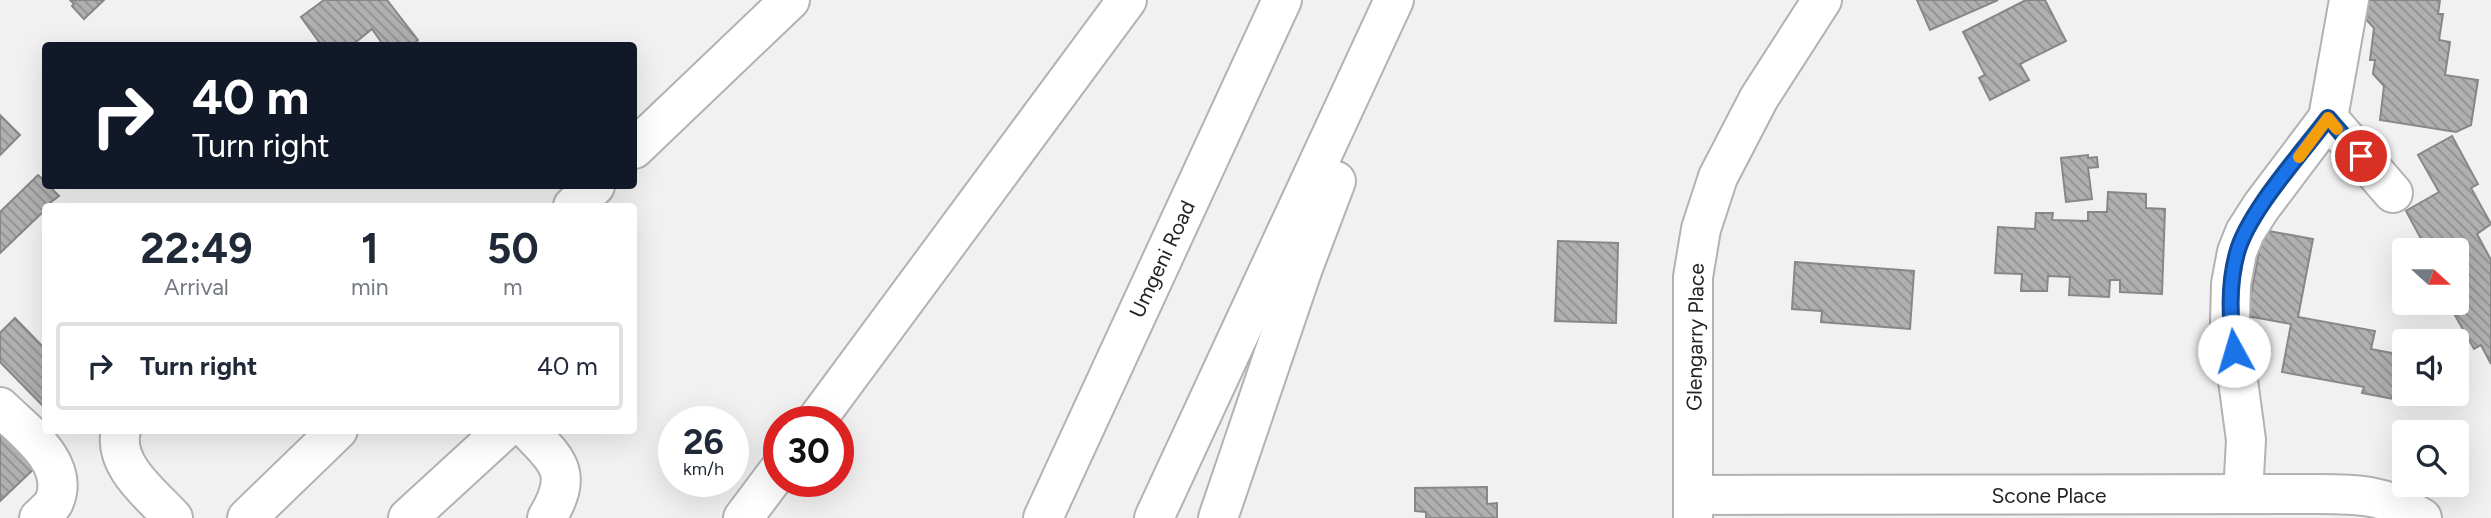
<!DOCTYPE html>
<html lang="en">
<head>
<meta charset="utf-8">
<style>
	:root { --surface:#fff; --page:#f6f6f7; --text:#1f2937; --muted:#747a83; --line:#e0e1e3 }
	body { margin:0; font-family:Figtree,sans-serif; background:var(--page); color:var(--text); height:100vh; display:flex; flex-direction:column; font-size:26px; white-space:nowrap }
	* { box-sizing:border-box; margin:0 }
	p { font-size:23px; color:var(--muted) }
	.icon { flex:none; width:38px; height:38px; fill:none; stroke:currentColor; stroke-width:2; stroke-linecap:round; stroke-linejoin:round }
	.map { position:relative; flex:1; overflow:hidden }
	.drawer { position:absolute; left:42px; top:203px; width:595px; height:231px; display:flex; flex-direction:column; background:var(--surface); border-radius:7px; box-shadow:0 7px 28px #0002 }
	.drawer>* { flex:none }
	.hud { position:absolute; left:42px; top:42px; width:595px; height:147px; border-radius:7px; box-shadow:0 7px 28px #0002; background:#111827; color:#fff; overflow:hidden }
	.needle { width:46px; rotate:111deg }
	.fabs { position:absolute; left:2392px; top:238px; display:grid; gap:14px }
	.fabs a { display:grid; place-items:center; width:77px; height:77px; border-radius:7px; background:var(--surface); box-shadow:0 7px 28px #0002; font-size:35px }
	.speed { position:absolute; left:658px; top:406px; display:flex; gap:14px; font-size:35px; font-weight:700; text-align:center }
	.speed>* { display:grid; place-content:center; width:91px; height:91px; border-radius:50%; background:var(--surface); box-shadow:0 7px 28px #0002; line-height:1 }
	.speed small { font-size:18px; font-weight:400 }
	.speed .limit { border:10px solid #d22; background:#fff; color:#111 }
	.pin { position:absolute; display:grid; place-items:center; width:60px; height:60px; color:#fff; margin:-30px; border:4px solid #fff; border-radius:50%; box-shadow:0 2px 7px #0007 }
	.me { position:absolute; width:77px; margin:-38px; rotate:354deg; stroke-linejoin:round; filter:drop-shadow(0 0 5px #0008) }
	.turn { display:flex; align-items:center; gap:24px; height:147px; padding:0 35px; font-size:32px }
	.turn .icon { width:91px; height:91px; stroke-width:2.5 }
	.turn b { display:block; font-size:49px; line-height:60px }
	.eta { display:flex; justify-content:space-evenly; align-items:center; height:119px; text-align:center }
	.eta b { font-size:42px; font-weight:700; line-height:49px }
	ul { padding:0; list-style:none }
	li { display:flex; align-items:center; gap:21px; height:88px; margin:0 14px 10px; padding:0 21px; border:4px solid var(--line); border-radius:7px }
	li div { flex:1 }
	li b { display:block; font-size:26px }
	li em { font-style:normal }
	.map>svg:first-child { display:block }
	.building { fill:url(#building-back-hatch); stroke:#888787; stroke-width:2 }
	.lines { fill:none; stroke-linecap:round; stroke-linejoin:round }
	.minor-casing { stroke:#b2b2b3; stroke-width:42 }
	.highway-casing { stroke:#b2b2b3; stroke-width:42 }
	.minor { stroke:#fff; stroke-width:38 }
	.highway { stroke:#fff; stroke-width:38 }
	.route-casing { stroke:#114b97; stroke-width:18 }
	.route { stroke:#1a73e8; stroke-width:12 }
	.slow { stroke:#f59e0b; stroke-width:12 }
	.labels { text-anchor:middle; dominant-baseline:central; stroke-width:6; stroke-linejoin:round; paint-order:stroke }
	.street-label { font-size:21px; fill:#232323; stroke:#fff }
</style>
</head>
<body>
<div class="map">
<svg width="2491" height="518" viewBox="0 0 2491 518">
	<defs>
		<pattern id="building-back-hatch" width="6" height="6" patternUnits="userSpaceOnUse" patternTransform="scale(1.75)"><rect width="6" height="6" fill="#b1b0b0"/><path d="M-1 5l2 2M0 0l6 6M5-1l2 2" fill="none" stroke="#908f8f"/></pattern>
	</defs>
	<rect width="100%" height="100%" fill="#f1f1f2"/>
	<g class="building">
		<path d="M70 0H104L84 19 72 6 74 4Z"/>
		<path d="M324 0H387L418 40 411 46H384L372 29 351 46H322L301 17Z"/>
		<path d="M1917 0H1998L1930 30Z"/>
		<path d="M2026 0H2045L2066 41 2020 64 2029 80 1990 100 1979 78 1985 75 1963 32Z"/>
		<path d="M2363 0H2440L2438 14H2443L2439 40 2450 42 2445 75 2478 80 2471 125 2456 132 2380 120 2384 86 2373 74 2375 60H2370L2374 28 2364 17Z"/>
		<path d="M0 115 20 135 0 155Z"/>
		<path d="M2452 136 2478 184 2471 188 2491 224 2477 234 2491 260V364L2481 345 2474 349 2448 303H2457V250H2427L2406 211 2439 192 2418 155Z"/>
		<path d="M2088 155V158L2097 157 2098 167 2088 168 2092 199 2066 202 2061 158Z"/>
		<path d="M38 175 46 182V186H49L59 196 46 206V209L0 253V212Z"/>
		<path d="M2108 192 2146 194V208L2165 209 2162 294 2120 292V280H2110L2109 297 2069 295 2070 277 2048 276 2047 291H2021L2022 274 1995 273 1998 227 2035 229 2036 213H2053L2052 220 2088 221V212H2107Z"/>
		<path d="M2263 230 2313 239 2298 317 2375 331 2371 349 2402 355 2404 348V381H2403L2399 400 2362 393 2364 387 2282 372 2291 324 2247 316Z"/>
		<path d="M1558 241 1618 243 1616 323 1555 321Z"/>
		<path d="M1795 262 1914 271 1910 329 1821 322 1822 311 1792 309Z"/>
		<path d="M15 318 46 350V409L0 362V333Z"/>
		<path d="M0 426 37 466 0 501Z"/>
		<path d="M1487 487V504L1497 503V518H1426V512L1415 511V488Z"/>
	</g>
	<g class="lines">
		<defs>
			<g id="minor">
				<path d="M2328 118 2393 193"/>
				<path d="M634 149 790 0"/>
				<path d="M573 206 595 186"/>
				<path d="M0 407C24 431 71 463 54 502 51 508 44 513 39 518"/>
				<path d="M121 430C112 465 152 495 173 518"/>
				<path d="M528 430C560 463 573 474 547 518"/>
				<path d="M2243 494 2246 440 2230 321 2231 284 2237 252 2245 232 2261 207 2328 118 2349 0"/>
				<path d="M1693 495V277L1701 229 1718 177 1759 98 1822 0"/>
				<path d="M247 518 338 430"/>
				<path d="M408 518 504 430"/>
				<path d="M1693 518V495L2306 494C2351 494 2382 492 2422 518"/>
			</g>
			<g id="highway">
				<path d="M815 422 1127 0"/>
				<path d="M743 518 779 470"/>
				<path d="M1043 518 1282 0"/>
				<path d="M1154 518 1394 0"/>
				<path d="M1218 518 1303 268 1336 181"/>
			</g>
		</defs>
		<use href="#minor" class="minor-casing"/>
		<use href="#highway" class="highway-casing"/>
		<use href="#minor" class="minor"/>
		<use href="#highway" class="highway"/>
	</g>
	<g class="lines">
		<defs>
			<path id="route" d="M2234 351C2230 318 2228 286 2237 253 2248 212 2301 154 2328 118L2361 156"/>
		</defs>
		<use href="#route" class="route-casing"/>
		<use href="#route" class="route"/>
		<path class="slow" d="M2299 157 2328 118 2337 129"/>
	</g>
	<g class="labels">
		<g class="street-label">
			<text transform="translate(1162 259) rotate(-65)">Umgeni Road</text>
			<text transform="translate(1695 337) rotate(-89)">Glengarry Place</text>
			<text x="2049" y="495">Scone Place</text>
		</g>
	</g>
</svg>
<div class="fabs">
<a><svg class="needle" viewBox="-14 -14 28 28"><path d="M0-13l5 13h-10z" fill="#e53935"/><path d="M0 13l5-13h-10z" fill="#747a83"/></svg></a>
<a><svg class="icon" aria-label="sound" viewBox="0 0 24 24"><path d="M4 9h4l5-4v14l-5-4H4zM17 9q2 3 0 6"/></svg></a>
<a><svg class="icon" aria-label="search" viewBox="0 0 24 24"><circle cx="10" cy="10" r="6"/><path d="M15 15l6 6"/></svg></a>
</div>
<div class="speed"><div>26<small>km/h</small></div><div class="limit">30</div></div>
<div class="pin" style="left:2361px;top:156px;background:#d93025"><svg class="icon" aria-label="arrive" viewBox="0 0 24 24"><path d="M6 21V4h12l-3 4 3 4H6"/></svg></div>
<svg class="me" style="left:2234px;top:351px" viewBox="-20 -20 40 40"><circle r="19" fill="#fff"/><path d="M0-13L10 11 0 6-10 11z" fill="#1a73e8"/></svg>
<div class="hud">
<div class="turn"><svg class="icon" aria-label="right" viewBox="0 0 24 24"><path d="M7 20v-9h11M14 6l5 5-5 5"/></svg><div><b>40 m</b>Turn right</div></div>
</div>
<section class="drawer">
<div class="eta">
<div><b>22:49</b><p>Arrival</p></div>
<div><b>1</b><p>min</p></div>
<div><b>50</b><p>m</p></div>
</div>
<ul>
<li><svg class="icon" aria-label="right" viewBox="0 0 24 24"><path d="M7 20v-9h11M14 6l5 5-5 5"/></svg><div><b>Turn right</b></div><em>40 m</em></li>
</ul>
</section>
</div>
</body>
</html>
